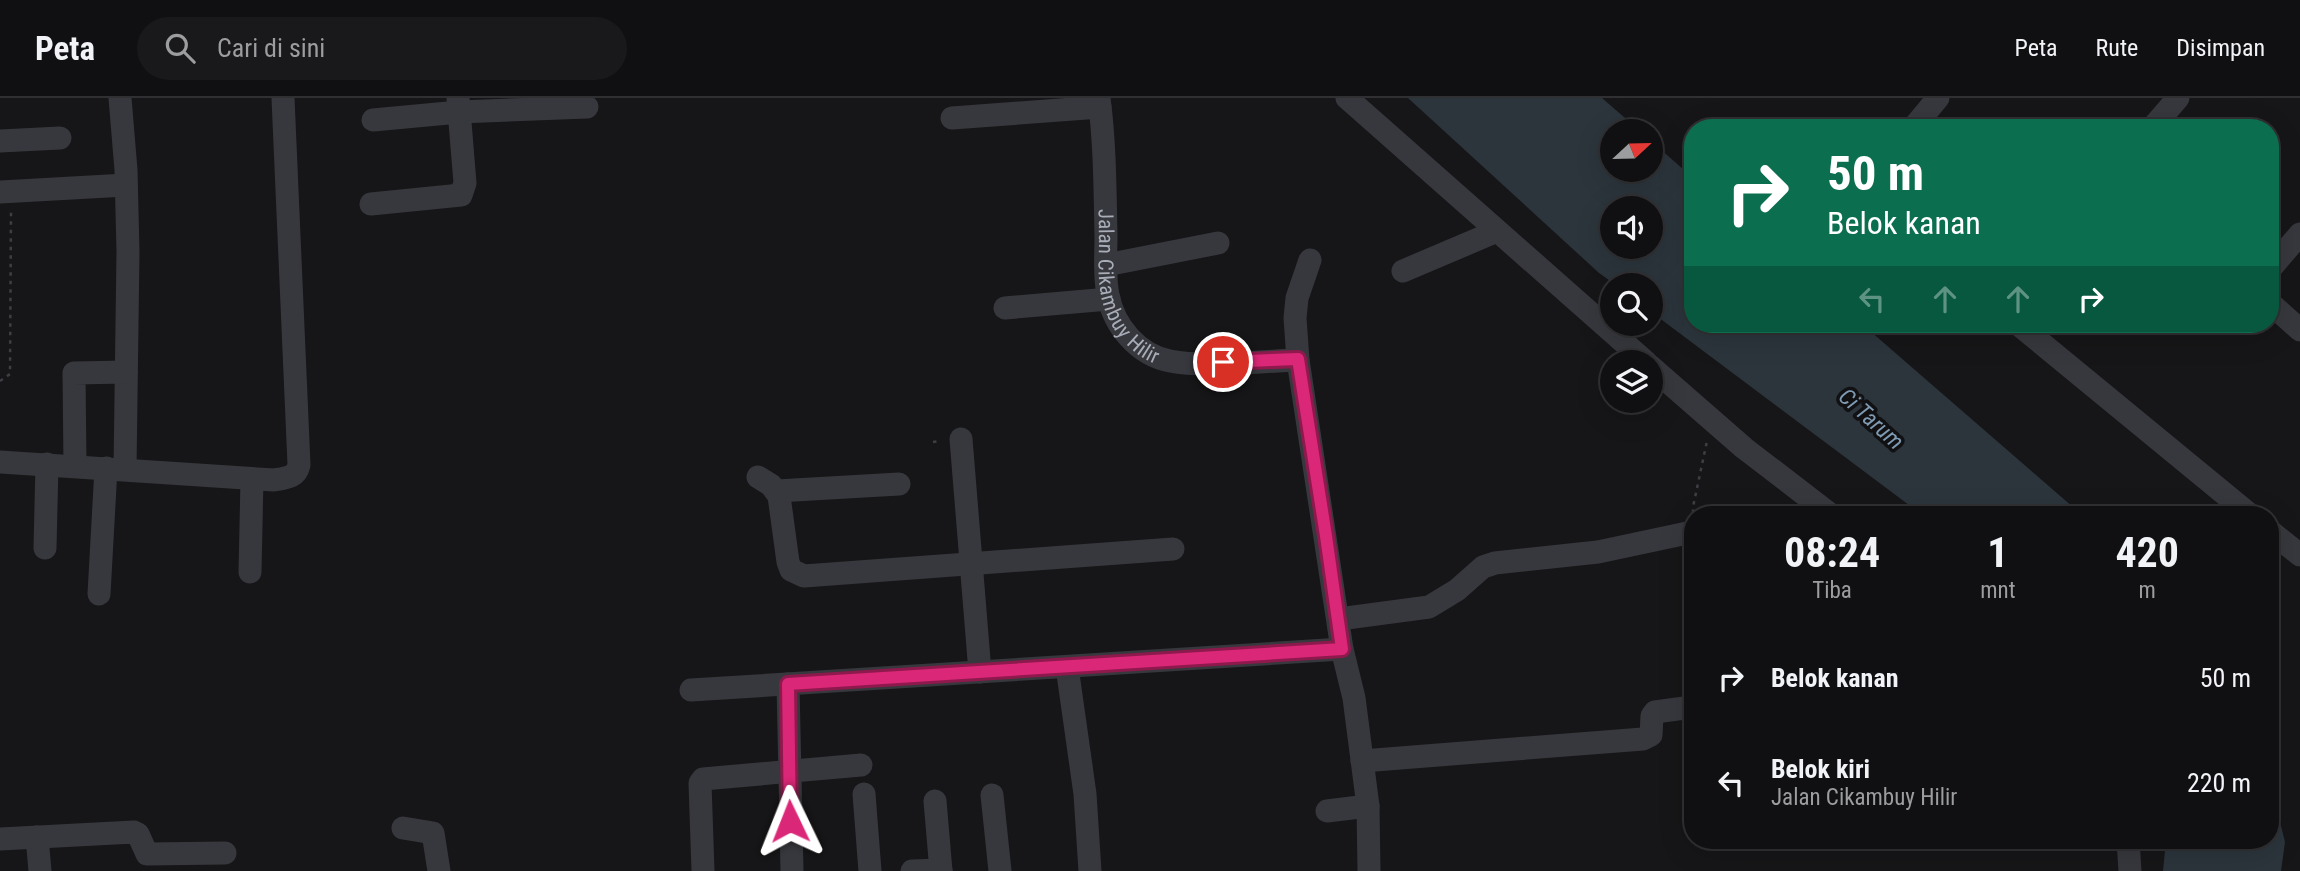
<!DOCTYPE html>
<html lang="id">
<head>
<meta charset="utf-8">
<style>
	:root { --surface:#101012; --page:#19191b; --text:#f1f3f6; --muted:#9c9d9f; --line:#303032 }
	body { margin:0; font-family:"Roboto Condensed",sans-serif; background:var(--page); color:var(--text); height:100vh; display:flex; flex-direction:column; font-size:26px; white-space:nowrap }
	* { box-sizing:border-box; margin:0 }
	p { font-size:23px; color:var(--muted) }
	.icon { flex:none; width:38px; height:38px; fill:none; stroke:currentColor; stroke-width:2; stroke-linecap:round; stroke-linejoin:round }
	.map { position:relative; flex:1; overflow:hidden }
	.side { position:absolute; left:1684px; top:408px; width:595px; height:343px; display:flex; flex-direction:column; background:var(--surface); border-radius:28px; box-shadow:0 7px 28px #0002,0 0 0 2px var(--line) }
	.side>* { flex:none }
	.guide { position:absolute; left:1684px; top:21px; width:595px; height:214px; border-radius:28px; box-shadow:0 7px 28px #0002,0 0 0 2px var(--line); background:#0b6e4f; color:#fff; overflow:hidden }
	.needle { width:46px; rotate:68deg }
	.controls { position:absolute; left:1600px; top:21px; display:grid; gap:14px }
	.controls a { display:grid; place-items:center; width:63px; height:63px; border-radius:50%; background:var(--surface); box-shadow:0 7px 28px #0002,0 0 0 2px var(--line); font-size:35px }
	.pin { position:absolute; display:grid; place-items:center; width:60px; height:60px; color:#fff; margin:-30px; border:4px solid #fff; border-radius:50%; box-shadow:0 2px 7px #0007 }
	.me { position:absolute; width:77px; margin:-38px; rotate:358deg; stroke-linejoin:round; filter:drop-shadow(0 0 5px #0008) }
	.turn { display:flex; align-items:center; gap:24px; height:147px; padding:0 28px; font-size:32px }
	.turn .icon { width:91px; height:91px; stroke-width:2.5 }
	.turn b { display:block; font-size:49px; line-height:60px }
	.lanes { display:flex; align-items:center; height:66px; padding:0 28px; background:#0003; justify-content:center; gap:35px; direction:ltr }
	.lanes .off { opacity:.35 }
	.eta { display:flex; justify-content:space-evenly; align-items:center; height:119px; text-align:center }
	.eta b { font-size:42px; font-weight:700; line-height:49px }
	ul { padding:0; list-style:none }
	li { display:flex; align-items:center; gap:21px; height:105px; padding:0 28px }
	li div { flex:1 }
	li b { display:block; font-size:26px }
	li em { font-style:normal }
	header { display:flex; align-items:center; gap:42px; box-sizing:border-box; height:98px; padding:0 35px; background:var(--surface); border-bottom:2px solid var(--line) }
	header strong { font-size:33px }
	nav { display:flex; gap:38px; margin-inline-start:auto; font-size:24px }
	.search { width:490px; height:63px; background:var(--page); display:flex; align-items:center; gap:18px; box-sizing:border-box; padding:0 24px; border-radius:38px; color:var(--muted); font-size:26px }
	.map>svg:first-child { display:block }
	.water { fill:#2c353c; fill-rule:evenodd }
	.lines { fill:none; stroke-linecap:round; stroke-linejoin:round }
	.path { stroke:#3d3f44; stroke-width:2.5; stroke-dasharray:3.5 5; stroke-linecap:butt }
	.minor { stroke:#37383d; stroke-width:23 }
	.route-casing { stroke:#8e194d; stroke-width:18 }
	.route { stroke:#db2777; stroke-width:12 }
	.labels { text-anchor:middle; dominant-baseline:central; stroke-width:7; stroke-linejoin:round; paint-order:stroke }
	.street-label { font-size:21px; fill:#a8adb8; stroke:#111113 }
	.water-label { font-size:23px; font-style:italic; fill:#7f9bb3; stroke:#111113 }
</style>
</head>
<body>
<header>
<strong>Peta</strong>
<div class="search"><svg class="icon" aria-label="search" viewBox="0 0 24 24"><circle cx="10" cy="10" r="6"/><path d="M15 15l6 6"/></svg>Cari di sini</div>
<nav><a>Peta</a><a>Rute</a><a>Disimpan</a></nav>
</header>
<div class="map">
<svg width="2300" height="773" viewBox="0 0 2300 773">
	<rect width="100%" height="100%" fill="#161618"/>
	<g class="water">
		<path d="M1408 0H1602L1640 33H1612V72H1650V42L1692 79V226H1862L2081 416H1921L1650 213V187H1616L1599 175ZM1612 110H1650V149H1612Z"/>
		<path d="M2270 684 2285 744 2281 773H2163L2166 742H2270Z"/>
	</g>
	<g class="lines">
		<g class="path">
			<path d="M0 283 10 276 11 114"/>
			<path d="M933 344 940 343"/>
			<path d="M1693 415V409L1707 343"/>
		</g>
		<g class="minor">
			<path d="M120 0 126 72 128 154 125 371"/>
			<path id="s1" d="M1099 0C1105 45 1105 93 1106 138 1106 157 1104 178 1108 197 1114 228 1138 257 1170 263 1205 270 1261 263 1298 262L1342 551 1354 600 1368 708 1369 773"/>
			<path d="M1347 0 1646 264"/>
			<path d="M952 20 1100 9"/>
			<path d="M373 22 459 14 587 9"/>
			<path d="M1913 30 1938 0"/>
			<path d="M2152 30 2178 0"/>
			<path d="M0 43 60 40"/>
			<path d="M0 94 126 87"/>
			<path d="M371 106 461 97 465 85 458 0"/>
			<path d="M1106 167 1218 145"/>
			<path d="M2270 171 2300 136"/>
			<path d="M1403 173 1497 133"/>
			<path d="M2270 205 2300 232"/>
			<path d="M1005 210 1109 201"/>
			<path d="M2018 226 2249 416"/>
			<path d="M1298 262 1295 220 1297 200 1310 162"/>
			<path d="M1650 268 1744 350 1830 416"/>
			<path d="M961 341 980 574"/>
			<path d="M0 364 274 382C286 380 296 380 299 367L283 0"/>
			<path d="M75 368 74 275 126 274"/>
			<path d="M758 379 771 387 779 398 788 464 791 472 804 478 1173 451"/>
			<path d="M777 393 899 386"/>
			<path d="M2270 433 2300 457"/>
			<path d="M45 450 47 366"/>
			<path d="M250 474 252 381"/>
			<path d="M99 496 106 370"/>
			<path d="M1339 521 1429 509 1457 492 1483 469 1495 465 1598 454 1692 434"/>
			<path d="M1067 569 1085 696 1090 773"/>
			<path d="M788 586 792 773"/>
			<path d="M691 592 1342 551"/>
			<path d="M1362 663 1643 641 1651 637 1652 618 1655 614 1692 609"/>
			<path d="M864 696 870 773"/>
			<path d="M992 697 1000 773"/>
			<path d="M935 703 941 773"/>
			<path d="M1327 713 1368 708"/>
			<path d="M403 730 433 735 439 773"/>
			<path d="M37 739 40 773"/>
			<path d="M0 741 134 734 138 736 147 756 225 755"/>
			<path d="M2128 742 2130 773"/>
			<path d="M703 773 700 685 703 681 861 667"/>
			<path d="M912 773 941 772"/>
		</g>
	</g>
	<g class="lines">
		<defs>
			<path id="route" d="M790 723 788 586 1342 551 1326 438 1298 261 1223 264"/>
		</defs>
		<use href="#route" class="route-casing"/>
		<use href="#route" class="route"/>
	</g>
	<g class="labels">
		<g class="street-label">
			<text stroke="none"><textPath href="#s1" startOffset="196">Jalan Cikambuy Hilir</textPath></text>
		</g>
		<g class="water-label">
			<text transform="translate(1871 321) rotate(42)">Ci Tarum</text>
		</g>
	</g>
</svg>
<div class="controls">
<a><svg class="needle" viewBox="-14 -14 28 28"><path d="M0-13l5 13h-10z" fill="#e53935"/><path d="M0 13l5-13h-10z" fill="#9c9d9f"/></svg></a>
<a><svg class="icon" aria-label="sound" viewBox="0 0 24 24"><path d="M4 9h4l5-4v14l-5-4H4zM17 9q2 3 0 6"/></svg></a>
<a><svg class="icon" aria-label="search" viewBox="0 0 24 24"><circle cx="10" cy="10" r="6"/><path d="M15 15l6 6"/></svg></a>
<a><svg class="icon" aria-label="layers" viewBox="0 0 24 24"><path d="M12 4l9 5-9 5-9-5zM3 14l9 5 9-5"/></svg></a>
</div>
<div class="pin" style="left:1223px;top:264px;background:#d93025"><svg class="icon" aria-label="arrive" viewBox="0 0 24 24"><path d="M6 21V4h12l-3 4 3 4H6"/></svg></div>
<svg class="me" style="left:790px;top:723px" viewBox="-20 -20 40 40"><path d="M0-17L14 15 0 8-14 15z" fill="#db2777" stroke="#fff" stroke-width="4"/></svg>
<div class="guide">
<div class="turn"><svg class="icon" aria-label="right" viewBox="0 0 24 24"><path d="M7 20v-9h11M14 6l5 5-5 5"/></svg><div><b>50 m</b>Belok kanan</div></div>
<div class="lanes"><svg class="icon off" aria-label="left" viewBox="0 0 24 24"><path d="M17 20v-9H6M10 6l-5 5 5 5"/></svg><svg class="icon off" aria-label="ahead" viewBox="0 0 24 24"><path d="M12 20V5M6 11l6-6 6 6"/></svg><svg class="icon off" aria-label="ahead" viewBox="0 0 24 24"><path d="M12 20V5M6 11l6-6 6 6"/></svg><svg class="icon" aria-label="right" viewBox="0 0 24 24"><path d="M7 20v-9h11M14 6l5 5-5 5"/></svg></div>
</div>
<section class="side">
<div class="eta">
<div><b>08:24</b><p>Tiba</p></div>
<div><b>1</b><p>mnt</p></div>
<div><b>420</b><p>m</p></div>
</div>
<ul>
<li><svg class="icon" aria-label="right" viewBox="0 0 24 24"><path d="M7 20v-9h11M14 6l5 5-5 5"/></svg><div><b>Belok kanan</b></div><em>50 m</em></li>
<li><svg class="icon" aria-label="left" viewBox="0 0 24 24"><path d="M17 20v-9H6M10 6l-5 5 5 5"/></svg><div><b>Belok kiri</b><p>Jalan Cikambuy Hilir</p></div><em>220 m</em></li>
</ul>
</section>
</div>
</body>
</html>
